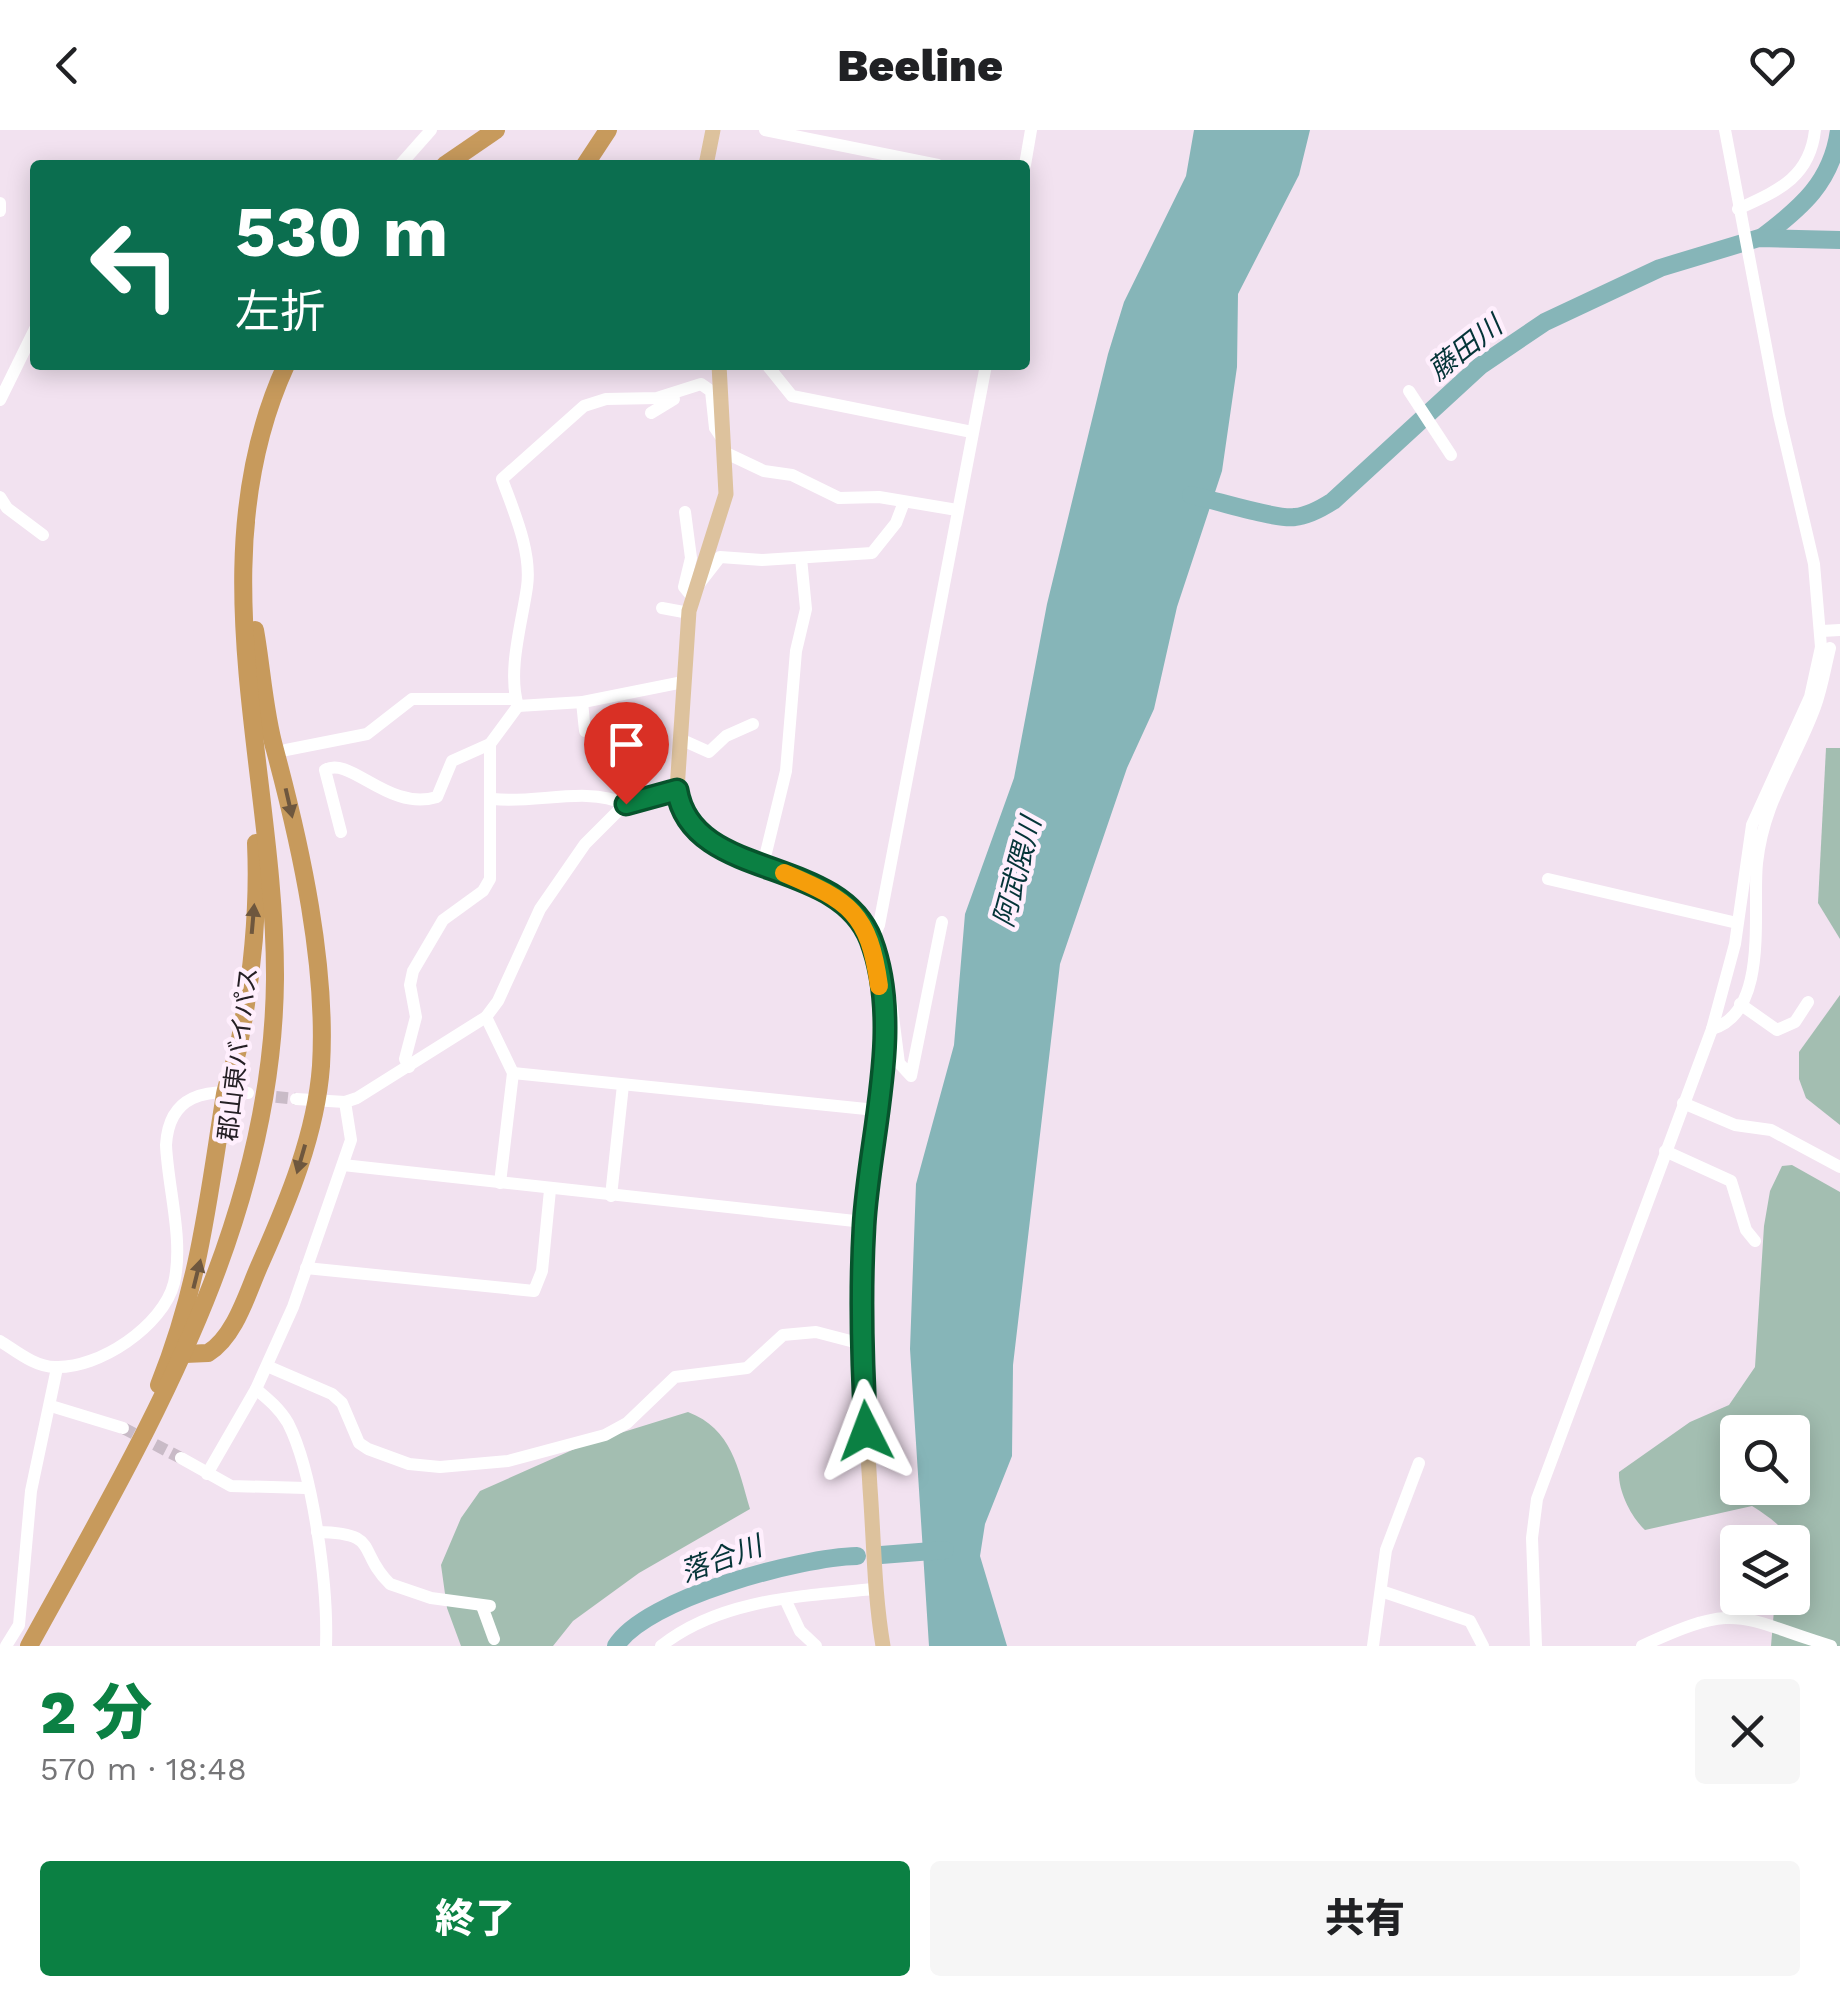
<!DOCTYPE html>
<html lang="ja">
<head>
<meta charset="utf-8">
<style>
	:root { --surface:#fff; --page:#f6f6f6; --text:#202124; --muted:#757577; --accent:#0b8043 }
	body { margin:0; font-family:"Work Sans","Noto Sans JP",sans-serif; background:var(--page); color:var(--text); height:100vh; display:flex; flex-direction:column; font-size:38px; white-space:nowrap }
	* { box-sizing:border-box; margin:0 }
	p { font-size:32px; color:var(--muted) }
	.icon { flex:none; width:55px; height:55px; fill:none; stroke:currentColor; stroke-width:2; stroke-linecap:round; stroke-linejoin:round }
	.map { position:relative; height:1516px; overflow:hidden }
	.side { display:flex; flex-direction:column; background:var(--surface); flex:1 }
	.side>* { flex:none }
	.top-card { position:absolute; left:30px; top:30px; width:1000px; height:210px; border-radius:10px; box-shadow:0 5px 25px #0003; background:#0b6e4f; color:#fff; overflow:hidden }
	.controls { position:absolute; left:1720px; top:1285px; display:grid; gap:20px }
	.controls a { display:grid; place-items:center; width:90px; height:90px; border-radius:10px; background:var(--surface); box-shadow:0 5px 25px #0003; font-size:50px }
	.pin { position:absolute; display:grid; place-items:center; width:85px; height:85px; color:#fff; margin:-102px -42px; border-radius:50% 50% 50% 0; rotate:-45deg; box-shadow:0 0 10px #0007 }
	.pin .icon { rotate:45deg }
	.me { position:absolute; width:110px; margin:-55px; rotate:357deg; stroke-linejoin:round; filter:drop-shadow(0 0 8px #0008) }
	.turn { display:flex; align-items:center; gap:35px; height:210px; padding:0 40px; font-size:45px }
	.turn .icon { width:130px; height:130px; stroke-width:2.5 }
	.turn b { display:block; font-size:70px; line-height:85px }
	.round { display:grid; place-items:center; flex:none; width:105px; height:105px; border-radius:10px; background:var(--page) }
	.headline { display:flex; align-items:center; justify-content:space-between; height:170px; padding:0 40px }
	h1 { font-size:60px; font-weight:800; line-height:75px; color:var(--accent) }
	.button { display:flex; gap:20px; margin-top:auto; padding:20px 40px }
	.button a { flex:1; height:115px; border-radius:10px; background:var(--accent); color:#fff; font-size:40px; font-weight:800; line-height:115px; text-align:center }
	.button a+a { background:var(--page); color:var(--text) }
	header { display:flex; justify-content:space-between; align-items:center; height:130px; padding:0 40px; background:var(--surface); font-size:45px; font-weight:800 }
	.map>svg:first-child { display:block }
	.green { fill:#a3beb1; fill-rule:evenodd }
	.water { fill:#86b5b8 }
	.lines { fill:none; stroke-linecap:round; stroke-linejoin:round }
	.river { stroke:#86b5b8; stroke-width:18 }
	.minor-tunnel { stroke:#c9bbc7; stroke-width:12; stroke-dasharray:12 6; stroke-linecap:butt }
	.minor { stroke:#fff; stroke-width:12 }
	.major { stroke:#ddc29d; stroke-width:15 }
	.highway { stroke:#c79a5c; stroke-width:18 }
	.oneway { fill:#6e573e }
	.route-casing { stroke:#07532c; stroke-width:25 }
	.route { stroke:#0b8043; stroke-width:18 }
	.slow { stroke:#f59e0b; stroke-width:18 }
	.labels { text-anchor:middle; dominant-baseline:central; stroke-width:9; stroke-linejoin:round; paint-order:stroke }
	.street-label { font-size:25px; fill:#252025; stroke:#ffeffd }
	.water-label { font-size:28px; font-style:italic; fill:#053438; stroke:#ffeffd }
</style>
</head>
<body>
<header><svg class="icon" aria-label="back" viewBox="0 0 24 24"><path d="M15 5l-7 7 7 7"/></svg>Beeline<svg class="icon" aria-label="heart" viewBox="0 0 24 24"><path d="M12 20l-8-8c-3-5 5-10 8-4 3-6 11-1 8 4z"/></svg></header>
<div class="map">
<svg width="1840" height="1516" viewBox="0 0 1840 1516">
	<rect width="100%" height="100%" fill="#f2e2f0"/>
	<g class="green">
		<path d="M1826 618H1840V809L1818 773Z"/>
		<path d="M1840 865V995L1806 968 1799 949V922Z"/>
		<path d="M1792 1035 1840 1062V1516H1771L1775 1468H1792C1792 1414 1800 1406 1752 1376L1645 1400C1631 1387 1618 1361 1619 1342L1690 1292 1729 1275 1755 1237 1764 1096 1770 1061 1782 1036ZM1738 1302H1792V1358H1738Z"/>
		<path d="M688 1282C732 1299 738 1338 750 1379L639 1443 573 1491 553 1516H461L447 1478 441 1435 461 1388 480 1361 588 1313Z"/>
	</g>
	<path class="water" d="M1194 0H1310L1299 45 1238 164 1237 237 1222 341 1177 477 1154 579 1127 638 1060 834 1013 1235 1012 1326 985 1394 980 1426 1007 1516H929L910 1219 916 1054 954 915 965 784 1014 648 1047 474 1108 224 1124 172 1186 46Z"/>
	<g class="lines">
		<g class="river">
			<path d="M1761 108C1801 78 1832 52 1839 0"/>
			<path d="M1191 365C1215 370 1276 390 1295 387 1308 386 1322 378 1333 371L1480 236 1545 192 1660 138 1759 108 1840 110"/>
			<path d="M881 1425 945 1420"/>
			<path d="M616 1516C645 1468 802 1427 857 1426"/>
		</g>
		<g class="minor-tunnel">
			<path d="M258 965 296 969"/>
			<path d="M123 1298 181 1328"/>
		</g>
		<g class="minor">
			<path d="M765 0 938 35"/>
			<path d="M400 35 431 0"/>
			<path d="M1025 35 1031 0"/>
			<path d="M0 73V81"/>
			<path d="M1738 79C1777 61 1810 48 1815 0"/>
			<path d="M767 235 792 266 972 302"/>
			<path d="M1409 261 1451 325"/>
			<path d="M0 270 35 199"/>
			<path d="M651 283 674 269"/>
			<path d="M726 323 764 341 792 345 839 368 879 367 957 380"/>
			<path d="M0 367 7 378 43 405"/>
			<path d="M685 382 691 428 684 457 693 468"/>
			<path d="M699 454 720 427 762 430 872 423 896 393 904 372"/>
			<path d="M662 478 689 483"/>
			<path d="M1822 501 1840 500"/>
			<path d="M683 552 583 572 518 576C507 541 522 493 527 457 532 422 514 382 502 349L584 276 606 269 657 268 701 254 711 261 715 298 721 307"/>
			<path d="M582 572 585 601"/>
			<path d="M680 609 709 622 726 606 753 594"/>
			<path d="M286 620 367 604 412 569H516"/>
			<path d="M493 669C536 674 586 656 625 674"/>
			<path d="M341 702 325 640C350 625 388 682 437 667L452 631 490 614 518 576"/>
			<path d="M763 735 786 641 796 521 806 479 801 428"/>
			<path d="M1548 749 1737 793"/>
			<path d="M872 812 879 795 986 235"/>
			<path d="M882 871H891L899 933 911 946 942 792"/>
			<path d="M1740 874 1777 900 1795 892 1808 872"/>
			<path d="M486 887 513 943 500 1053"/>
			<path d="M1712 899C1770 882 1752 779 1757 733 1764 670 1794 634 1815 577 1822 558 1825 538 1830 518"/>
			<path d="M409 937 405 929 416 887 410 855 413 841 443 790 483 761 490 749V614"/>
			<path d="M513 943 876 980"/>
			<path d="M296 969 345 972 357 968 486 887 498 871 540 779 585 714 625 674 677 660"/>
			<path d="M1683 973 1735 995 1771 1000 1840 1037"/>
			<path d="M1665 1021 1731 1051 1746 1100 1755 1111"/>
			<path d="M343 1035 864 1092"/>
			<path d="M611 1066 623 955"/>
			<path d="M306 1138 534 1161 542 1141 550 1060"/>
			<path d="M0 1211C16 1221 35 1237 55 1237 99 1239 163 1196 174 1153 184 1110 168 1059 166 1015 169 964 206 959 248 963"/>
			<path d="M267 1236 332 1264 342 1273 359 1313 368 1319 409 1334 440 1337 508 1331 605 1305 627 1293 675 1247 747 1238 783 1205 816 1202 862 1214"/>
			<path d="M256 1259C268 1269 280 1279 288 1293 314 1344 328 1459 326 1516"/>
			<path d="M51 1276 123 1298"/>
			<path d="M181 1328 231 1356 306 1358"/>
			<path d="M207 1344 256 1259 293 1177 351 1010 345 972"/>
			<path d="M317 1402C382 1403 356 1421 390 1454L431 1468 490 1476"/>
			<path d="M1381 1461 1470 1491 1483 1516"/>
			<path d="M785 1469 800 1501 816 1516"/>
			<path d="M482 1476 494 1509"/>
			<path d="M6 1516 19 1495 31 1361 57 1238"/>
			<path d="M661 1516C720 1469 802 1466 874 1459"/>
			<path d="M1373 1516 1386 1420 1419 1333"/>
			<path d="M1536 1516 1532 1408 1537 1369 1712 899 1735 814 1752 695 1810 567 1821 517 1814 434 1779 285 1725 0"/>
			<path d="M1642 1516C1739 1471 1737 1487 1831 1516"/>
		</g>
		<g class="major">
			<path d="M706 35 713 0"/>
			<path d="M719 235 726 364 689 481 677 660C694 757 848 721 872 816 896 907 870 1002 864 1094 858 1182 865 1270 870 1358 874 1411 874 1463 883 1516"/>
		</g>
		<g class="highway">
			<path d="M445 35 496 0"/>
			<path d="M585 35 608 0"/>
			<path d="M185 1224 208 1223C236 1206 248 1160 261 1132 288 1071 316 1004 321 936 327 835 301 717 275 620 264 582 262 539 255 500"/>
			<path d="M159 1255C200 1153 208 1069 225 964 228 948 235 934 238 919 251 854 259 779 256 713"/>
			<path d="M29 1516C144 1307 273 1096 275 849 276 644 196 431 286 235"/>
		</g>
	</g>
	<defs><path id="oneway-solid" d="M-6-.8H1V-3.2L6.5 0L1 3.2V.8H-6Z" transform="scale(2.5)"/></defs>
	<g class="oneway">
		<use href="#oneway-solid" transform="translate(289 673) rotate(77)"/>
		<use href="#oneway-solid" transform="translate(253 789) rotate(-85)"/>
		<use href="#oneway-solid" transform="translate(301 1029) rotate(106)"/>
		<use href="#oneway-solid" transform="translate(197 1144) rotate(-76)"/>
	</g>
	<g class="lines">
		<defs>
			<path id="route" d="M626 674 677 660C692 752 838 724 871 810 904 897 869 1006 864 1096 860 1165 862 1233 866 1301"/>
		</defs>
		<use href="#route" class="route-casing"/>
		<use href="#route" class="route"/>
		<path class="slow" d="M784 743C850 771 869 783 879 856"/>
	</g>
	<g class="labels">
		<g class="street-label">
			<text transform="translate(238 924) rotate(-83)">郡山東バイパス</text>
		</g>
		<g class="water-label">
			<text transform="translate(1465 218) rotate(-38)">藤田川</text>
			<text transform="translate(1017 742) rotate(-75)">阿武隈川</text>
			<text transform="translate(721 1429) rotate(-20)">落合川</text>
		</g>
	</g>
</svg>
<div class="controls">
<a><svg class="icon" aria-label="search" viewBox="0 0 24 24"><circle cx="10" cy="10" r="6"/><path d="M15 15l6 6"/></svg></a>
<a><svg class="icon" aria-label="layers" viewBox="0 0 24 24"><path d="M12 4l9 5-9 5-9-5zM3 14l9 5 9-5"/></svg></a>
</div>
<div class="pin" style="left:626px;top:674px;background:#d93025"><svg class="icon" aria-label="arrive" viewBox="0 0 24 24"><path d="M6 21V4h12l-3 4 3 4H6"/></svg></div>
<svg class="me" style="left:866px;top:1301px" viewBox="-20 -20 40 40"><path d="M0-17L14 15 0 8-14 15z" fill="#0b8043" stroke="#fff" stroke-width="4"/></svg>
<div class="top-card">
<div class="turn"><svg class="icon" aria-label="left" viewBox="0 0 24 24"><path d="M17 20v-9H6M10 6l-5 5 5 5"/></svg><div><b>530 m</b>左折</div></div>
</div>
</div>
<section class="side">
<div class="headline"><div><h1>2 分</h1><p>570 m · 18:48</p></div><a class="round"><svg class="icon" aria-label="close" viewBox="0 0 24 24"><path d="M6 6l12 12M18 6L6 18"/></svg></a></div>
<div class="button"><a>終了</a><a>共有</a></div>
</section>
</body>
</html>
